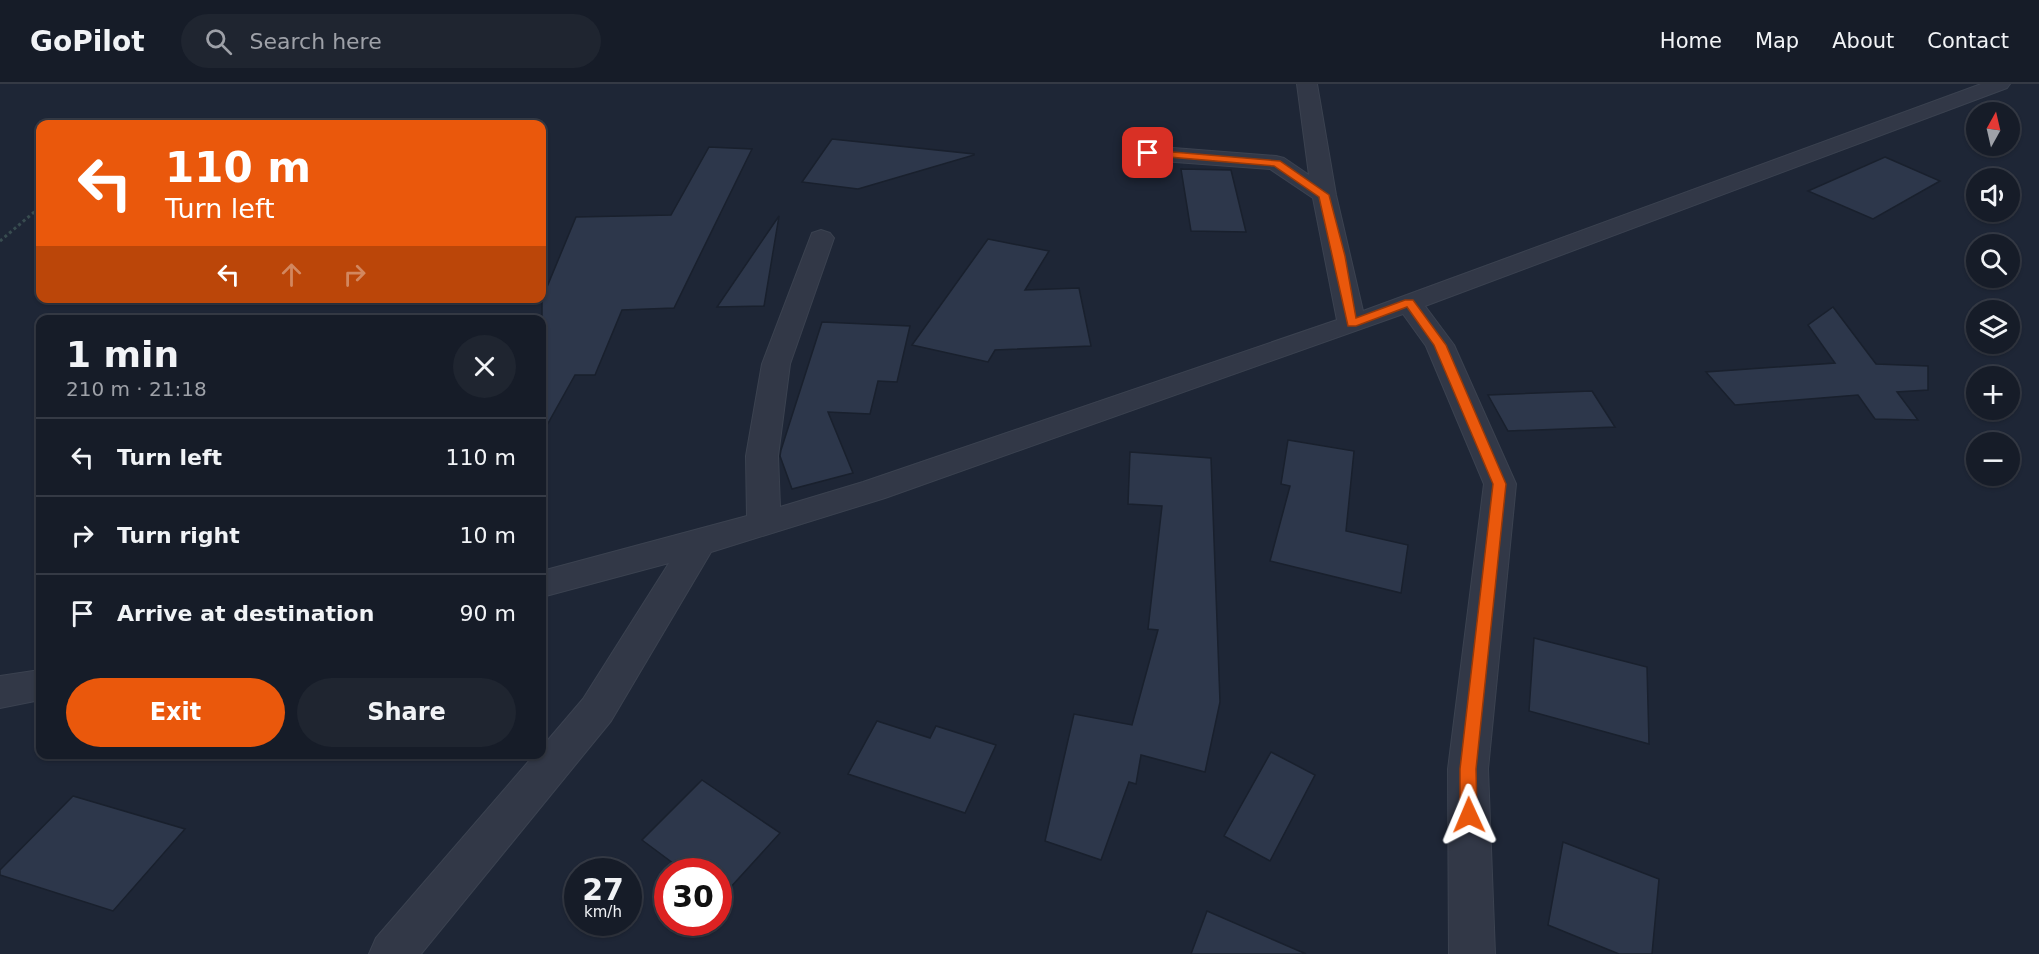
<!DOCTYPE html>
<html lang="en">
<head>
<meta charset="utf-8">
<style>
	:root { --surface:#161c28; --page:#1f2530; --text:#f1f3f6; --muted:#9ea1a8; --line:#353a45; --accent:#ea580c }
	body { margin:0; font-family:"DejaVu Sans",sans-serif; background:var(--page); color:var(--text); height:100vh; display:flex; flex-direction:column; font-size:22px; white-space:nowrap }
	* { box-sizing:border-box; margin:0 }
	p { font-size:20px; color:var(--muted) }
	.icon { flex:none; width:33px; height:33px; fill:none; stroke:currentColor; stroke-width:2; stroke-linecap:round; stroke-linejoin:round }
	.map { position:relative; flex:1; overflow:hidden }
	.side { position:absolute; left:36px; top:231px; width:510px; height:444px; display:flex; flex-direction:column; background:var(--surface); border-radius:12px; box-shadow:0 2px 4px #0004,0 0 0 2px var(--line) }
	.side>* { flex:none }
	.guide { position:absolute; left:36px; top:36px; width:510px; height:183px; border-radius:12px; box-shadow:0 2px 4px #0004,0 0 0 2px var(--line); background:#ea580c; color:#fff; overflow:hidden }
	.needle { width:39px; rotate:8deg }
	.controls { position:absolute; left:1966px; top:18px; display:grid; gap:12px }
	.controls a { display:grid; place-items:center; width:54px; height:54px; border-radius:50%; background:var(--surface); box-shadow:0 2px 4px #0004,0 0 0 2px var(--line); font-size:30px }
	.speed { position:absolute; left:564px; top:774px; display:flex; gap:12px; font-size:30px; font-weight:700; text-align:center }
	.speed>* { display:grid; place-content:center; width:78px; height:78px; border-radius:50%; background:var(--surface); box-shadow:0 2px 4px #0004,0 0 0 2px var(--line); line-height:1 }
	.speed small { font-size:15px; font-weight:400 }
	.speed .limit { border:9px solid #d22; background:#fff; color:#111 }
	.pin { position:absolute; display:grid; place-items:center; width:51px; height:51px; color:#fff; margin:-26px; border-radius:12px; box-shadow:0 3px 9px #0006 }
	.me { position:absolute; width:66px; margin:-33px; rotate:359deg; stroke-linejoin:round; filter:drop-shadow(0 0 4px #0008) }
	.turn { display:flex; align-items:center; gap:21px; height:126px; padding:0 30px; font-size:27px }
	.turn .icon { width:78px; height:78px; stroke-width:2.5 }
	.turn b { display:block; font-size:42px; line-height:51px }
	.lanes { display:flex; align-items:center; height:57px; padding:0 30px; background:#0003; justify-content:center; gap:30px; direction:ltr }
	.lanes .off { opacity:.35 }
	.round { display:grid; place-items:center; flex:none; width:63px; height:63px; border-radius:32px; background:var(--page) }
	.summary { display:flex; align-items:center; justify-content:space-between; height:102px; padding:0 30px }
	h1 { font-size:36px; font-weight:800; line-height:45px }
	.button { display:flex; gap:12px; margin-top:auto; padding:12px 30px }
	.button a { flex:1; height:69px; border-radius:36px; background:var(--accent); color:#fff; font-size:24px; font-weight:800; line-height:69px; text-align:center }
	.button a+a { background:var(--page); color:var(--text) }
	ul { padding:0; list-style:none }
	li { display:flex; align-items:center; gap:18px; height:78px; padding:0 30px; border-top:2px solid var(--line) }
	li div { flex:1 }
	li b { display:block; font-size:22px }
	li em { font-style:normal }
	header { display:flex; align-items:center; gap:36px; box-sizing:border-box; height:84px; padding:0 30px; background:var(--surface); border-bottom:2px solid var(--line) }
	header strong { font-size:28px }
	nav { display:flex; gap:33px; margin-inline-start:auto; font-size:21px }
	.search { width:420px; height:54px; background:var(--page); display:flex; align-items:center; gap:15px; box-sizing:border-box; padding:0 21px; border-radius:33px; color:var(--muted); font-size:22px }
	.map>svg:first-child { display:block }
	.building { fill:#2d374b; stroke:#19202d; stroke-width:1.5 }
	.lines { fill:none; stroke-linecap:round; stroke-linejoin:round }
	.minor-casing { stroke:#3b4250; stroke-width:2 }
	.path { stroke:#384c50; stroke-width:3; stroke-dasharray:3 3; stroke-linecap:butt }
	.minor { fill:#323847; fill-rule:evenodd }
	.route { fill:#ea580c; stroke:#983908; stroke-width:1.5 }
</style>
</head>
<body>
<header>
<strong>GoPilot</strong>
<div class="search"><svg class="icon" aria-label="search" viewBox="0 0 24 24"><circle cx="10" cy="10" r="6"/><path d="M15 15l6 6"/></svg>Search here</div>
<nav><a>Home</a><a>Map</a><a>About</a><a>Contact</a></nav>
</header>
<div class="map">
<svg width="2039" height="870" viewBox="0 0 2039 870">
	<rect width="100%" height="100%" fill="#1e2636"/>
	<g class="building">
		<path d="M832 55 974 70V71L858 105 802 98Z"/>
		<path d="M709 63 752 65 674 224 622 226 595 291H575L542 350V215L576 133 671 131Z"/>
		<path d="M1885 73 1940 97 1873 135 1808 107Z"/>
		<path d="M1181 85 1231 86 1246 148 1191 147Z"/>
		<path d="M779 132 764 222 717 223Z"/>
		<path d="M988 155 1049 167 1025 206 1079 204 1091 262 995 266 988 278 912 261Z"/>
		<path d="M1833 223 1876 280 1928 282V306L1897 308 1918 336 1875 335 1858 311 1735 321 1706 288 1835 279 1808 241Z"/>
		<path d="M822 238 910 242 897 298 878 297 870 330 828 328 853 389 792 405 780 372 781 366Z"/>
		<path d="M1592 307 1615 343 1508 347 1488 311Z"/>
		<path d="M1288 356 1354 367 1346 447 1408 461 1401 509 1270 477 1290 402 1281 400Z"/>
		<path d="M1130 368 1211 374 1220 618 1205 688 1141 671 1136 700 1129 698 1101 776 1045 757 1074 630 1132 641 1158 546 1148 545 1162 422 1128 420Z"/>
		<path d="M1534 554 1647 583 1649 660 1529 627Z"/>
		<path d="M877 637 930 654 936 642 996 661 965 729 848 690Z"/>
		<path d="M1271 668 1315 691 1270 777 1224 752Z"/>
		<path d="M702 696 780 749 718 817V788H685L642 756Z"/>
		<path d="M73 712 185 745 113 827 0 791V786Z"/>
		<path d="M1563 758 1659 795 1652 870H1619L1548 841Z"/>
		<path d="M1207 827 1306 870H1191Z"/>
	</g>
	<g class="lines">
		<defs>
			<g id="minor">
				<path d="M1297 0H1317L1336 111 1363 227 1981 0H2010L2007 4 1425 222 1454 261 1516 400 1488 685 1495 870H1449L1448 685 1484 400 1426 262 1403 230 885 414 711 468 611 637 421 870H369L376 854 535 670H542V663L583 615 669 479 542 513V487L747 432 746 372 762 280 812 149 821 146 830 149 834 154 790 280 778 372 780 423 863 398 1337 236 1313 114 1270 85 1148 76 1140 74 1137 69 1140 64 1148 62 1276 72 1284 74 1309 91Z"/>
				<path d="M40 586V616L0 624V592Z"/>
			</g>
		</defs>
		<use href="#minor" class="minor-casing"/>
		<path class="path" d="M0 157 39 124"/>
		<use href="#minor" class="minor"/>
	</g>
	<path class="route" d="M1148 66 1280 77 1329 111 1345 172 1356 234 1405 216H1413L1446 261 1506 400 1476 685 1477 731 1475 736 1469 739 1463 736 1460 731V685L1493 400 1434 261 1407 223 1356 242H1348L1319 113 1274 82 1145 71V67Z"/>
</svg>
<div class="controls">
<a><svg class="needle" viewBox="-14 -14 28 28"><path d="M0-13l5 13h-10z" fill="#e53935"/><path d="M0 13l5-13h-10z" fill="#9ea1a8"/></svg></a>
<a><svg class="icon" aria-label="sound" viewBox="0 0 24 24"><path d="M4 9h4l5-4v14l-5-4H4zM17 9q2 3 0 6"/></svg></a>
<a><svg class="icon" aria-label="search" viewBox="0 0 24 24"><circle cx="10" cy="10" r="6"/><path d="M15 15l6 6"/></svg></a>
<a><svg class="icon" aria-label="layers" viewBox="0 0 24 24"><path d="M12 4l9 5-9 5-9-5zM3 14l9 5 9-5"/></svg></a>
<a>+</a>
<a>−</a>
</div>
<div class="speed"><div>27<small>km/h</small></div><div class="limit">30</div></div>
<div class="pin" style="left:1148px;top:69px;background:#d93025"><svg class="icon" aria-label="arrive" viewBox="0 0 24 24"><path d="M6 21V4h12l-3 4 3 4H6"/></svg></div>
<svg class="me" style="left:1469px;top:731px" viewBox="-20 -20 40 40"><path d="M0-17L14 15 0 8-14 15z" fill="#ea580c" stroke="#fff" stroke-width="4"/></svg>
<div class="guide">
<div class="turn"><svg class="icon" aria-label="left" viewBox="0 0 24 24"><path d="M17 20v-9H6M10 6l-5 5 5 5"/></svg><div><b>110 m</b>Turn left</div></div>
<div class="lanes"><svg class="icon" aria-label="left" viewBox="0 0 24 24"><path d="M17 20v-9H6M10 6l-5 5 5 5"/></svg><svg class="icon off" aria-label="ahead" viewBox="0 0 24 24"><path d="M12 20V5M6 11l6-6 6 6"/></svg><svg class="icon off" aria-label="right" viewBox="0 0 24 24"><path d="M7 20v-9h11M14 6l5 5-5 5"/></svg></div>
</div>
<section class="side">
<div class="summary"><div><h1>1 min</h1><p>210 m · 21:18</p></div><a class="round"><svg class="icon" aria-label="close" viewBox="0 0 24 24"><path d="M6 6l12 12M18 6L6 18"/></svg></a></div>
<ul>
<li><svg class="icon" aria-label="left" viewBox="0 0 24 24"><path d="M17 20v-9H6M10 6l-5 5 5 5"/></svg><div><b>Turn left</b></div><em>110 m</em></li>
<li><svg class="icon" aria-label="right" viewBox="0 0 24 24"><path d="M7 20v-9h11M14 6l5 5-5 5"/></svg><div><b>Turn right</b></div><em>10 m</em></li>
<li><svg class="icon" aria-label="arrive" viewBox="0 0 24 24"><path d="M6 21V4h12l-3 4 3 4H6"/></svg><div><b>Arrive at destination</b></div><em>90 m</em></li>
</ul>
<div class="button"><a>Exit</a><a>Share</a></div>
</section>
</div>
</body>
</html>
